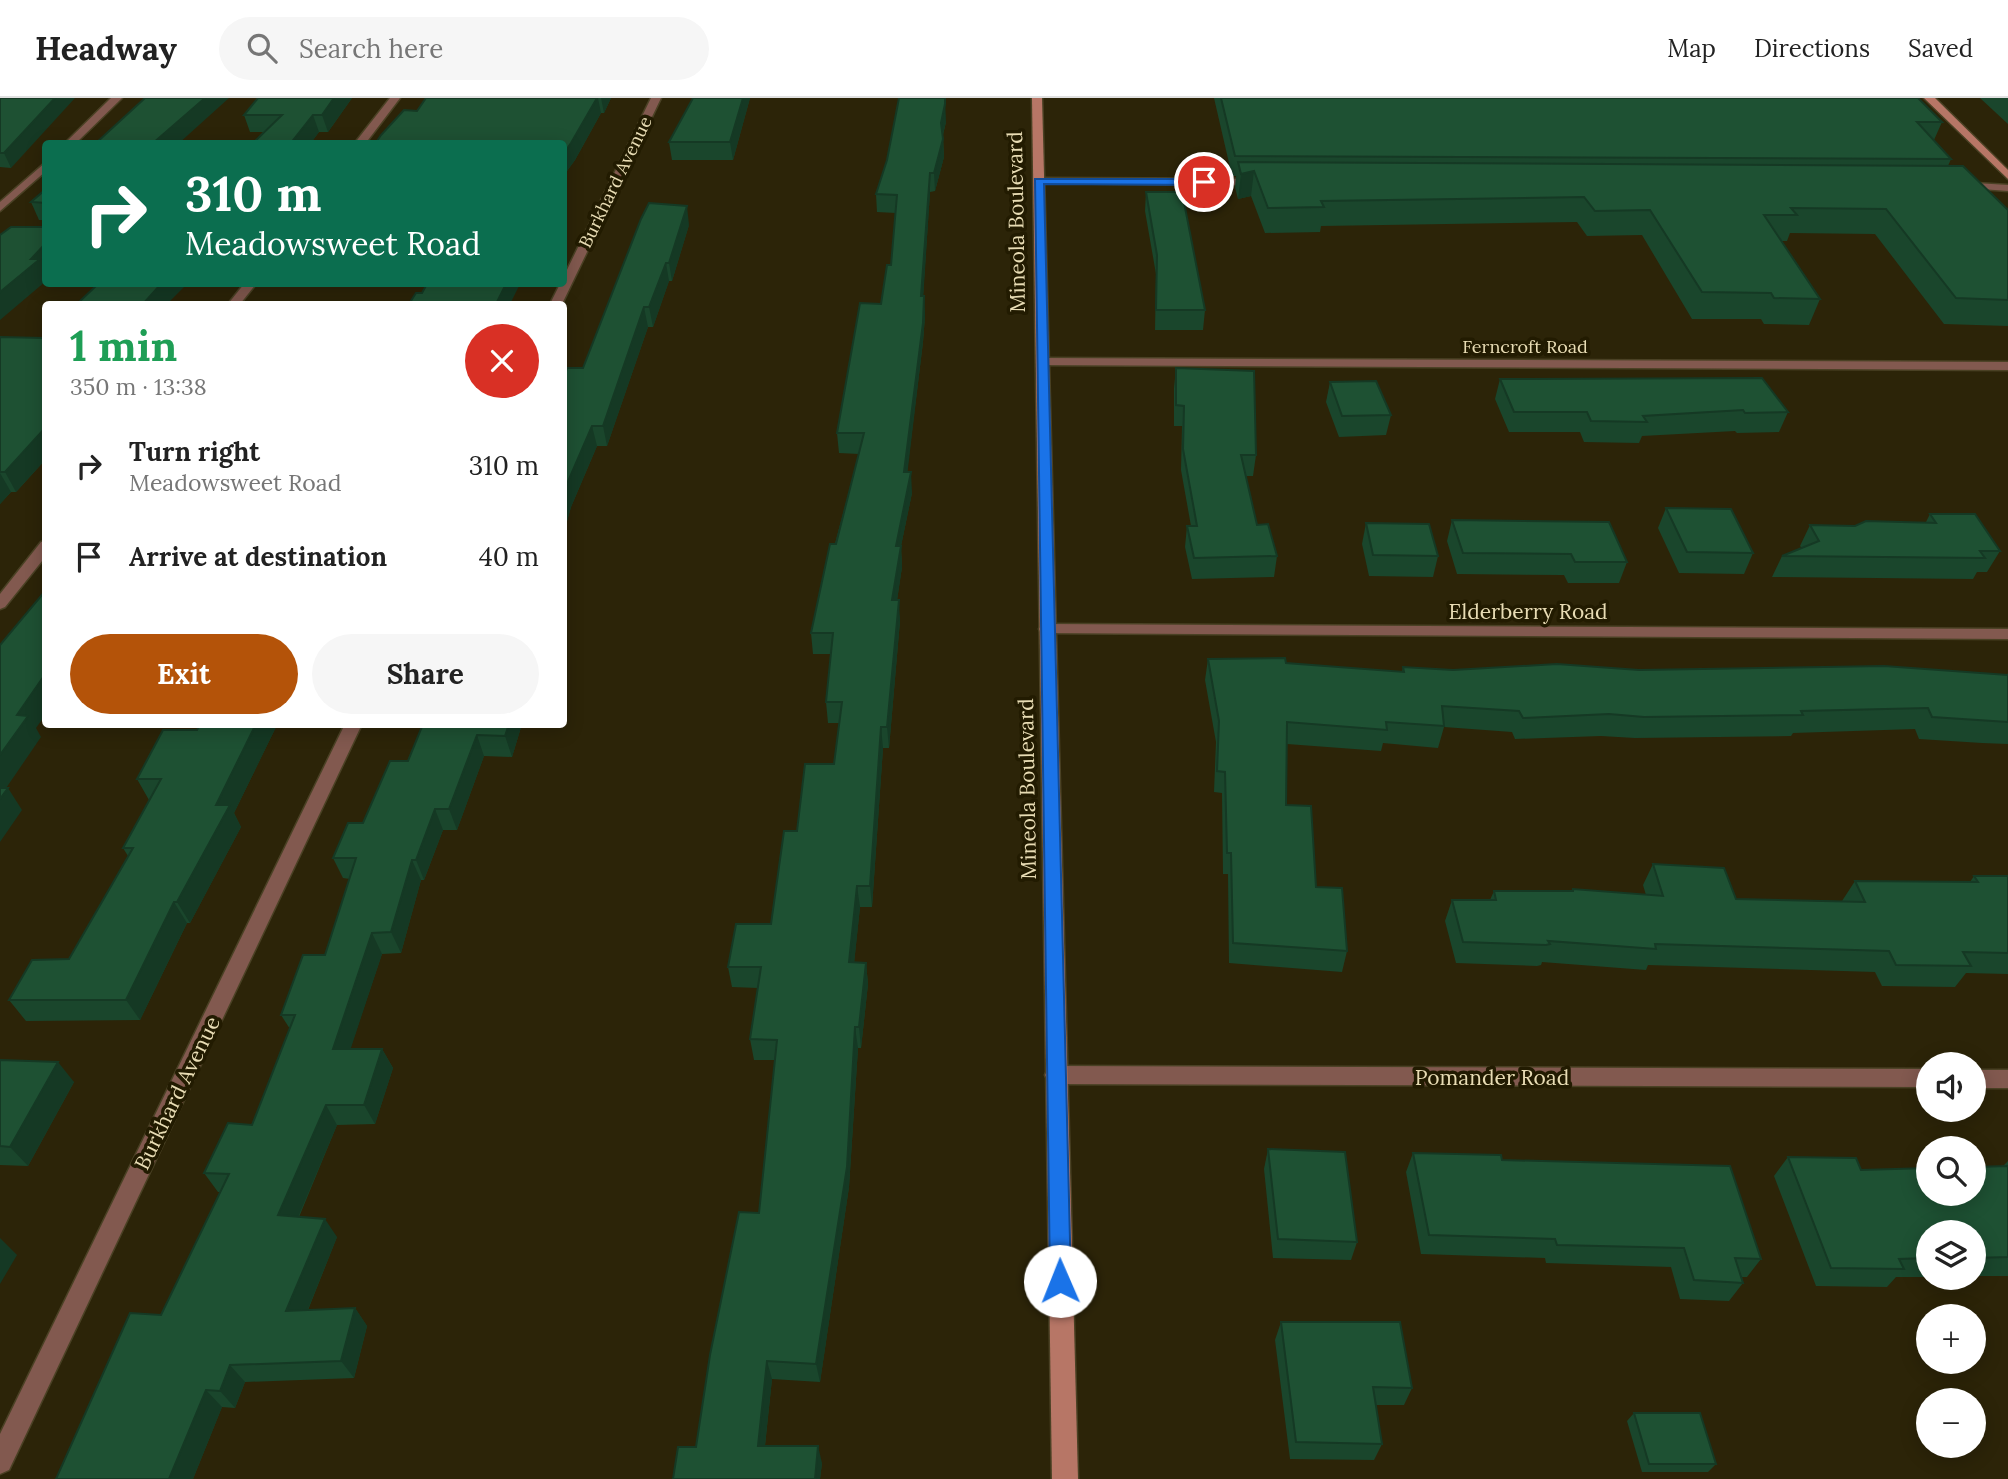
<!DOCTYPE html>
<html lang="en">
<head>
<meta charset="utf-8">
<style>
	:root { --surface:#fff; --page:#f6f6f6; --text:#222; --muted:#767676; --line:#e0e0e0; --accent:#b45309 }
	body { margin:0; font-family:Lora,serif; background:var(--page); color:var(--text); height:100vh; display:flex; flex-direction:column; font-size:26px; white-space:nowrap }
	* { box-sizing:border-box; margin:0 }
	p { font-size:23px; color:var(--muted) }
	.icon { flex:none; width:38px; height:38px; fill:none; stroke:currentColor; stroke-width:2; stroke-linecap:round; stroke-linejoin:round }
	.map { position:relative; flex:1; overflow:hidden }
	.drawer { position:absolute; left:42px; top:203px; width:525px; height:427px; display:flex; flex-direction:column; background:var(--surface); border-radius:7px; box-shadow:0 4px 18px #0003 }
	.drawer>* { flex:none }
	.banner { position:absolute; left:42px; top:42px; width:525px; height:147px; border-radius:7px; box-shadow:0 4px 18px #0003; background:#0b6e4f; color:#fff; overflow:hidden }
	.controls { position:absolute; left:1916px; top:954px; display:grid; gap:14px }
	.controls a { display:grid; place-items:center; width:70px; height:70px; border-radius:50%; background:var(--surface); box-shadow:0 4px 18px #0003; font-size:35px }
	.pin { position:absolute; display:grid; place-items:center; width:60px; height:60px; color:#fff; margin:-30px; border:4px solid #fff; border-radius:50%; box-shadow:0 2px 7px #0007 }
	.me { position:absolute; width:77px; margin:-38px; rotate:359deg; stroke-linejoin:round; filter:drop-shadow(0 0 5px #0008) }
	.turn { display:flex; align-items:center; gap:24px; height:147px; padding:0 28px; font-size:32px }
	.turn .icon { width:91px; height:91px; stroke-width:2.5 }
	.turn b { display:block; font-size:49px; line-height:60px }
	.round { display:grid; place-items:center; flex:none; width:74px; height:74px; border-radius:37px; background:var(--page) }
	.summary { display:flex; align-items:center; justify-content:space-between; height:119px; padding:0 28px }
	h1 { font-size:42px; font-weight:700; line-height:52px; color:#1e9e55 }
	.cta { display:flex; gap:14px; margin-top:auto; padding:14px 28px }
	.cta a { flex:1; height:80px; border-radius:42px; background:var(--accent); color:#fff; font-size:28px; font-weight:700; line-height:80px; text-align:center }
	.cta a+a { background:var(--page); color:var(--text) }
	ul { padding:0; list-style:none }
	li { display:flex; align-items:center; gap:21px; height:91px; padding:0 28px }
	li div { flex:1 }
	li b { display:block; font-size:26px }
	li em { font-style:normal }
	header { display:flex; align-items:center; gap:42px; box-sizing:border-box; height:98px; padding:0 35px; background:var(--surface); border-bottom:2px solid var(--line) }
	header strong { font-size:33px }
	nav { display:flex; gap:38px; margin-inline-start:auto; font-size:24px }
	.search { width:490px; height:63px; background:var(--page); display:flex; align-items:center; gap:18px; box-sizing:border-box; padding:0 24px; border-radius:38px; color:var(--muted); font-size:26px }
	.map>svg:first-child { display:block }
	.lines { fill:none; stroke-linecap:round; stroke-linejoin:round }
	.street-casing { stroke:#4a4124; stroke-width:3 }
	.secondary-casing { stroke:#4a4124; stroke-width:3 }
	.street { fill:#82594f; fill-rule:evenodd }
	.secondary { fill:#b77666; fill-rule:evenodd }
	.wall { fill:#1a462c }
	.shaded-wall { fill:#153924 }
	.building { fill:#1e5133; stroke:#153924; stroke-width:2 }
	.route { fill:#1a73e8; stroke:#114b97; stroke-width:2 }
	.labels { text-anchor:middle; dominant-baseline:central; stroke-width:7; stroke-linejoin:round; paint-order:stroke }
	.far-street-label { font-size:18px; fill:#e8dcb4; stroke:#221b01 }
	.street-label { font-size:21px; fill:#e8dcb4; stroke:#221b01 }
</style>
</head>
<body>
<header>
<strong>Headway</strong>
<div class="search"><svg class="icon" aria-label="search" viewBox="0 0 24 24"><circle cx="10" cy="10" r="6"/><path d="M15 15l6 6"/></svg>Search here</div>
<nav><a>Map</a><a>Directions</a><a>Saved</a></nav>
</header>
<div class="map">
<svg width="2008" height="1381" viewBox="0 0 2008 1381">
	<rect width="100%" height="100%" fill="#2c2408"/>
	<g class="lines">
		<defs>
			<g id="street">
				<path d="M111 0H122L75 46H64Z"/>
				<path d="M390 0H400L365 46H354Z"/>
				<path d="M651 0H661L562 206H550L560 186H564V178Z"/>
				<path d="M46 64V73L0 113V104Z"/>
				<path d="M1039 80 1259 81 1264 84 1259 87 1035 85 1034 83Z"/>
				<path d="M1959 84 2008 87V93L1955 89V85Z"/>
				<path d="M244 186H256L240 206H228Z"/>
				<path d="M1042 260 2008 264V272L1037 267V261Z"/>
				<path d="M46 443V458L5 509 0 511V496L41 444Z"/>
				<path d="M1047 526 2008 531V541L1041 535 1039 531 1041 527Z"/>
				<path d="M345 626H362L9 1372 0 1376V1336Z"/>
				<path d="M1055 968 1928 971V989L1055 986 1048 983 1045 977 1048 971Z"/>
				<rect x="1974" y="972" width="34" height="18"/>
			</g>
			<g id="secondary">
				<path d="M1032 0H1042L1078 1381H1052Z"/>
				<path d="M1924 0H1935L2008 72V81Z"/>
			</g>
		</defs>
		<use href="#street" class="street-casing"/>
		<use href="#secondary" class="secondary-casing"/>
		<use href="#street" class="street"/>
		<use href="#secondary" class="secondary"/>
	</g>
	<g class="wall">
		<path d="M0 0 11 70 0 69Z"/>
		<path d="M352 0 328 34H319L310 46H252L263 34H250L244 17Z"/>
		<path d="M426 0H611L604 15H601L575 62 567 73H564V46L417 13Z"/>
		<path d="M750 0 733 62H672L669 44Z"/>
		<path d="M1214 0H1918L1942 24 1934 42 1951 61 1948 68 2008 112V228L1944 226 1875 136 1790 135 1787 143H1781L1820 201 1809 227 1764 226 1761 221H1692L1642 137 1587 138 1577 124 1321 128 1320 134 1265 135 1251 98 1238 101 1235 89 1236 78H1232Z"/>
		<path d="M1980 0H2008V26Z"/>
		<path d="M946 24 943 37 944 59 935 93 930 94 923 198 925 218 923 244 907 374 912 395 901 448 902 469 897 502 900 523 889 650H883L872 809H860L854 865H866L868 886 861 950H858L849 1089 820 1284 772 1281 765 1348 822 1365 820 1381H673L696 1349 759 1115 775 962H754L750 941 758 890 732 889 728 869 771 826 797 733 834 666 839 625H828L826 604 831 556H813L811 535 859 356 839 355 837 335 881 206 891 167 896 115 877 114 876 96 887 62Z"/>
		<path d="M46 91V122H39L31 104Z"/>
		<path d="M1146 94 1205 212 1203 232H1155L1156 176 1145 113Z"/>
		<path d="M689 127 672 183H669L653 229H648L607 348H597L571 409 564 434V280L583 270Z"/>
		<path d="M0 239 44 240 46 239V361L16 394H11L0 406Z"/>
		<path d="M1176 270 1256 357 1253 378H1246L1257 427 1277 458 1274 479 1192 481 1185 449 1187 428H1191L1181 372 1182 328H1174V290Z"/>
		<path d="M1500 281 1788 314 1779 334 1737 335 1735 333 1642 338 1639 345 1584 344 1580 334H1509L1495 301Z"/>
		<path d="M1330 284 1391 317 1386 337 1339 339 1326 304Z"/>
		<path d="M1666 410 1753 455 1744 476 1679 475 1658 430Z"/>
		<path d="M1930 416 2000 453 1987 474H1977L1973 481 1772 479 1782 458 1802 450 1800 448 1810 427 1855 428 1926 424Z"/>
		<path d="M1452 422 1627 464 1619 485H1568L1564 477 1457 476 1447 443Z"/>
		<path d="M1366 425 1438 458 1433 479 1369 478 1362 446Z"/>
		<path d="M1208 561 1402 574 1403 569 1453 572H1639L2007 577 2008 575V646L1982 645 1919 641 1915 631 1793 635 1791 638 1635 640 1601 638 1515 641 1512 634 1444 629 1438 650 1383 645 1381 653 1287 646 1286 707 1316 789 1347 853 1342 874 1229 865 1228 776H1223L1222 695 1214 694 1216 644 1205 582Z"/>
		<path d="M200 626H296L295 629H276L234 715 241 729 190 825H187L140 922 26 923 9 902 69 861 128 758 123 750 149 702 137 681 197 632Z"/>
		<path d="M423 626H522L512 659 484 658 457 732H443L424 782H421L401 855 382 856 350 951H382L393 970 375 1026 337 1027 299 1119 337 1139 308 1212 355 1210 367 1228 354 1280 245 1284 235 1310 222 1309 193 1381 161 1217 220 1094H218L204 1075 252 1027 290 931 281 917 325 857 350 781 343 780 333 760 363 725 408 663Z"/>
		<path d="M1653 766 1736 801 1842 803 1855 783 1970 784 1974 778H2008V876L1966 875 1955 889 1882 888 1875 874 1648 867 1646 872 1542 864 1541 867 1537 868 1456 865 1445 823 1452 802H1490L1494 793H1571L1573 791 1646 797 1643 787Z"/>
		<path d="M0 962 74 984 28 1068 0 1067Z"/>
		<path d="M1268 1051 1357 1144 1351 1162 1273 1160 1264 1071Z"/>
		<path d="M1413 1055 1502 1062 1761 1161 1747 1179H1742L1743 1185 1729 1203 1680 1201 1671 1169 1546 1165 1545 1160 1421 1156 1406 1074Z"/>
		<path d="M1788 1059 1861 1072 2003 1068 2008 1063V1178H1974V1134H1928V1179H1896L1887 1189 1816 1188 1774 1078Z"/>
		<path d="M1281 1224 1412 1290 1404 1307H1376L1382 1346 1374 1362 1290 1361 1275 1242Z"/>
		<path d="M1634 1315 1716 1366 1708 1374H1642L1627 1323Z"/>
	</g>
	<g class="shaded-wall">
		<path d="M55 0H75L11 70 4 55Z"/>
		<path d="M205 0H229L178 46H152Z"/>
		<path d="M334 0H352L328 34 322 17Z"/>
		<path d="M597 0H598L601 15 575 62 567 73 564 55Z"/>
		<path d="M601 0H611L604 15Z"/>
		<path d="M743 0H750L733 62 730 44Z"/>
		<path d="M945 0 946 24 941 43V25Z"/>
		<path d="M313 17 319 34 310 46H290Z"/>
		<path d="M943 41 944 59 935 93 934 75Z"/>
		<path d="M1254 73 1251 98 1238 101 1241 76Z"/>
		<path d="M930 75V94L922 218 921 198Z"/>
		<path d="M687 108 689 127 672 183 669 165Z"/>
		<path d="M46 145V183L0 222V194Z"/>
		<path d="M666 165 669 183 653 229 649 209Z"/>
		<path d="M161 186H187L167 206H143Z"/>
		<path d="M506 186H520L510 206H496Z"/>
		<path d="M924 198 925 218 923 244 905 395 904 374Z"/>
		<path d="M644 209 648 229 607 348 603 328Z"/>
		<path d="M592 328 597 348 571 409 564 434V396L566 388Z"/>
		<path d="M46 329V361L16 394 5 374Z"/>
		<path d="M911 374 912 395 901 448 902 469 894 523 892 502 896 448Z"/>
		<path d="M0 375 11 394 0 406Z"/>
		<path d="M899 502 900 523 889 650 887 629Z"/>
		<path d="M564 510 566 518 564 524Z"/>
		<path d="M46 575V616L36 630 41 639 0 699V657L17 617Z"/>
		<path d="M256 626H275L276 629 234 715 241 729 190 825 177 804 216 707Z"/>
		<path d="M509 626H522L512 659 505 638Z"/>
		<path d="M881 629 883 650 872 809 870 788Z"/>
		<path d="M477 637 484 658 457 732 449 711Z"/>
		<path d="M8 690 22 712 0 744V701Z"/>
		<path d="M435 711 443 732 424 782 416 762Z"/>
		<path d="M412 762 421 782 401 855 391 834Z"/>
		<path d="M857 788 860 809 852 885 849 864Z"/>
		<path d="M174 804 187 825 140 922 126 902Z"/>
		<path d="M372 835 382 856 344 971 333 951Z"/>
		<path d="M866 865 868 886 861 950 859 929Z"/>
		<path d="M855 929 858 950 849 1089 820 1284 816 1266Z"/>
		<path d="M382 951 393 970 375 1026 364 1007Z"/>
		<path d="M58 964 74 984 28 1068 10 1049Z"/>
		<path d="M326 1007 337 1027 291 1136 278 1117Z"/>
		<path d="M325 1121 337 1139 300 1231 286 1213Z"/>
		<path d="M0 1140 17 1157 0 1186Z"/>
		<path d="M355 1210 367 1228 354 1280 341 1263Z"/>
		<path d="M767 1263 772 1281 763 1365 758 1348Z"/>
		<path d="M230 1267 245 1284 235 1310 220 1293Z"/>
		<path d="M206 1292 222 1309 193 1381H169Z"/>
		<path d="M818 1348 822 1365 820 1381H815Z"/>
	</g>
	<g class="building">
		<path d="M0 0H55L4 55H0Z"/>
		<path d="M145 0H205L152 46H95Z"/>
		<path d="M258 0H334L322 17H313L290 46H252L282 17H244Z"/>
		<path d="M426 0H597L571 45 564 55V46H375L381 37 404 12 417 13Z"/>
		<path d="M693 0H743L730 44H669Z"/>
		<path d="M899 0H945V6L941 25 943 41 934 75H930L921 198H924L923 225 904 374H911L896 448H901L892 502H899L887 629H881L870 788H857L849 864 866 865 859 929H855L847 1069 816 1266 767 1263 758 1348H818L815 1381H673L678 1349H696L710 1257 739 1114 759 1115 777 942 750 941 761 869H728L736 826H771L784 733H797L805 666H834L842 604H826L833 535H811L830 446H836L864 335H837L860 205 881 206 887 167H891L897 97 876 96 887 62Z"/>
		<path d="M1221 0H1918L1942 24H1917L1951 61 1235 58Z"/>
		<path d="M1238 64 1963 68 2008 112V202L1956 200 1886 111 1791 110 1797 117H1764L1820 201 1774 200 1771 195 1702 194 1650 112 1595 113 1584 99 1321 103 1324 109 1268 110 1254 73 1241 76Z"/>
		<path d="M46 91V105L31 104Z"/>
		<path d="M1146 94H1182L1205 212H1156L1157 157Z"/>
		<path d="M649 105 687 108 669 165H666L649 209H644L603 328H592L566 388 564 396V280L567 270H583L641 121Z"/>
		<path d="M11 129H46V145L31 161H40L0 194V137Z"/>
		<path d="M98 186H161L143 206H77Z"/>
		<path d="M427 186H506L496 206H409L416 195H422Z"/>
		<path d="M279 204 315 206H277Z"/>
		<path d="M0 239 44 240 46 239V329L5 374H0Z"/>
		<path d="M1176 270 1254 273 1256 357H1241L1257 427 1268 426 1277 458 1194 460 1187 428H1197L1183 351 1184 308 1176 307Z"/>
		<path d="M1762 280 1788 314 1745 315 1743 312 1643 318 1647 324 1591 323 1587 314H1514L1500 281Z"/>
		<path d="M1376 283 1391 317 1342 318 1330 284Z"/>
		<path d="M1666 410 1731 411 1753 455 1687 454Z"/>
		<path d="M1930 416H1975L2000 453H1980L1985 460 1782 458 1819 443 1810 427 1855 428 1866 423 1936 425Z"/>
		<path d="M1452 422 1609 424 1627 464H1575L1571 456 1463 455Z"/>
		<path d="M1366 425 1429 426 1438 458 1373 457Z"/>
		<path d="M46 492V575L17 617 28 618 0 657V547Z"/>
		<path d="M1285 560 1286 565 1404 574 1403 569 1453 572 1557 566 1639 572 1884 568 2008 577V624L1932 619 1928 610 1801 613 1803 617 1644 619 1609 616 1523 620 1519 613 1442 608 1444 628 1386 624 1387 632 1287 624 1286 707 1311 708 1316 789 1342 790 1347 853 1233 845 1231 755H1227L1225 674 1217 673 1219 623 1208 561Z"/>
		<path d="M200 626H256L216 707H230L177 804H174L126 902H9L32 862 69 861 133 750H123L161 681H137L163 632H197Z"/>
		<path d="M423 626H509L505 638 477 637 449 711H435L416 762H412L391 834 372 835 333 951H382L364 1007H326L278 1117 325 1121 286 1213 355 1210 341 1263 230 1267 220 1293 206 1292 169 1381H56L130 1215 161 1217 229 1076 204 1075 228 1025 252 1027 295 917H281L303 857H325L356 760H333L348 725H363L390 663H408Z"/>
		<path d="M0 690H8L0 701Z"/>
		<path d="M1653 766 1724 770 1736 801 1865 804 1855 783 1978 784 1974 778H2008V855L1963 854 1971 868 1896 867 1889 853 1655 846 1656 851 1548 843 1550 846 1546 847 1463 844 1452 802H1496L1494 793H1573V791L1663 798Z"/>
		<path d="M0 962 58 964 10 1049 0 1048Z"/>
		<path d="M1268 1051 1345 1054 1357 1144 1278 1141Z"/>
		<path d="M1413 1055 1501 1057 1502 1062 1730 1068 1761 1161 1735 1160 1743 1185 1694 1182 1684 1150 1557 1147 1555 1141 1429 1137Z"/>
		<path d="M1788 1059 1856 1060 1861 1072 1928 1070V1096H1974V1069L2008 1068V1159L1974 1160V1134H1928V1160L1899 1161 1904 1171 1831 1170Z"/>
		<path d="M1281 1224H1400L1412 1290 1373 1289 1382 1346 1296 1344Z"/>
		<path d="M1634 1315H1700L1716 1366H1649Z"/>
	</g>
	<path class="route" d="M1035 81H1204L1209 84 1204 87 1044 86 1071 1183 1068 1190 1060 1193 1053 1190 1050 1183Z"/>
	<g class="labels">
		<g class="far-street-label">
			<text transform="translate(615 84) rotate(-64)">Burkhard Avenue</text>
			<text x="1525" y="248">Ferncroft Road</text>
		</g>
		<g class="street-label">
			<text transform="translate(1016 124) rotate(-91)">Mineola Boulevard</text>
			<text x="1528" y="513">Elderberry Road</text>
			<text transform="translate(1027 691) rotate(-91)">Mineola Boulevard</text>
			<text x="1492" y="979">Pomander Road</text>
			<text transform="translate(177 995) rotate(-64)">Burkhard Avenue</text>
		</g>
	</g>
</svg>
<div class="controls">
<a><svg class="icon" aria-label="sound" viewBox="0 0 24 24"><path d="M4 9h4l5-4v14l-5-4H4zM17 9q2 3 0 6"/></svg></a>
<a><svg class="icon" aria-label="search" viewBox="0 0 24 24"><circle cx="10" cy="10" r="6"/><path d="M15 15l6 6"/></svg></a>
<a><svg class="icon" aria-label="layers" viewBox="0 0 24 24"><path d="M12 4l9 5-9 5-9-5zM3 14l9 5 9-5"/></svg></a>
<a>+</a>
<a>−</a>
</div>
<div class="pin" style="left:1204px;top:84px;background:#d93025"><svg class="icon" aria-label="arrive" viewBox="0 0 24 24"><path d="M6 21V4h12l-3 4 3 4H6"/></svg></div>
<svg class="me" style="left:1060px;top:1183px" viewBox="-20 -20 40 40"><circle r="19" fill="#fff"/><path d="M0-13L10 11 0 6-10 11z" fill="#1a73e8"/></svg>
<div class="banner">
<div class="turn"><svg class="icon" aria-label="right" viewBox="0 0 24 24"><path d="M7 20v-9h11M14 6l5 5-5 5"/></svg><div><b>310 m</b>Meadowsweet Road</div></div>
</div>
<section class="drawer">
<div class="summary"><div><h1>1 min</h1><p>350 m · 13:38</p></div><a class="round" style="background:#d93025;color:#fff"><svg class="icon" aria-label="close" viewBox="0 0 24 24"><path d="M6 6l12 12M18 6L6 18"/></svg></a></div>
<ul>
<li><svg class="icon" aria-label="right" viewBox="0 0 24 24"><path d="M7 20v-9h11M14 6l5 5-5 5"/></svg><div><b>Turn right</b><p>Meadowsweet Road</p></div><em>310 m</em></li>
<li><svg class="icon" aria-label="arrive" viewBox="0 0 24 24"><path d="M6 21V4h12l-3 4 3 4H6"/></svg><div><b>Arrive at destination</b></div><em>40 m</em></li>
</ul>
<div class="cta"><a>Exit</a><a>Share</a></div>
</section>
</div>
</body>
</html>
